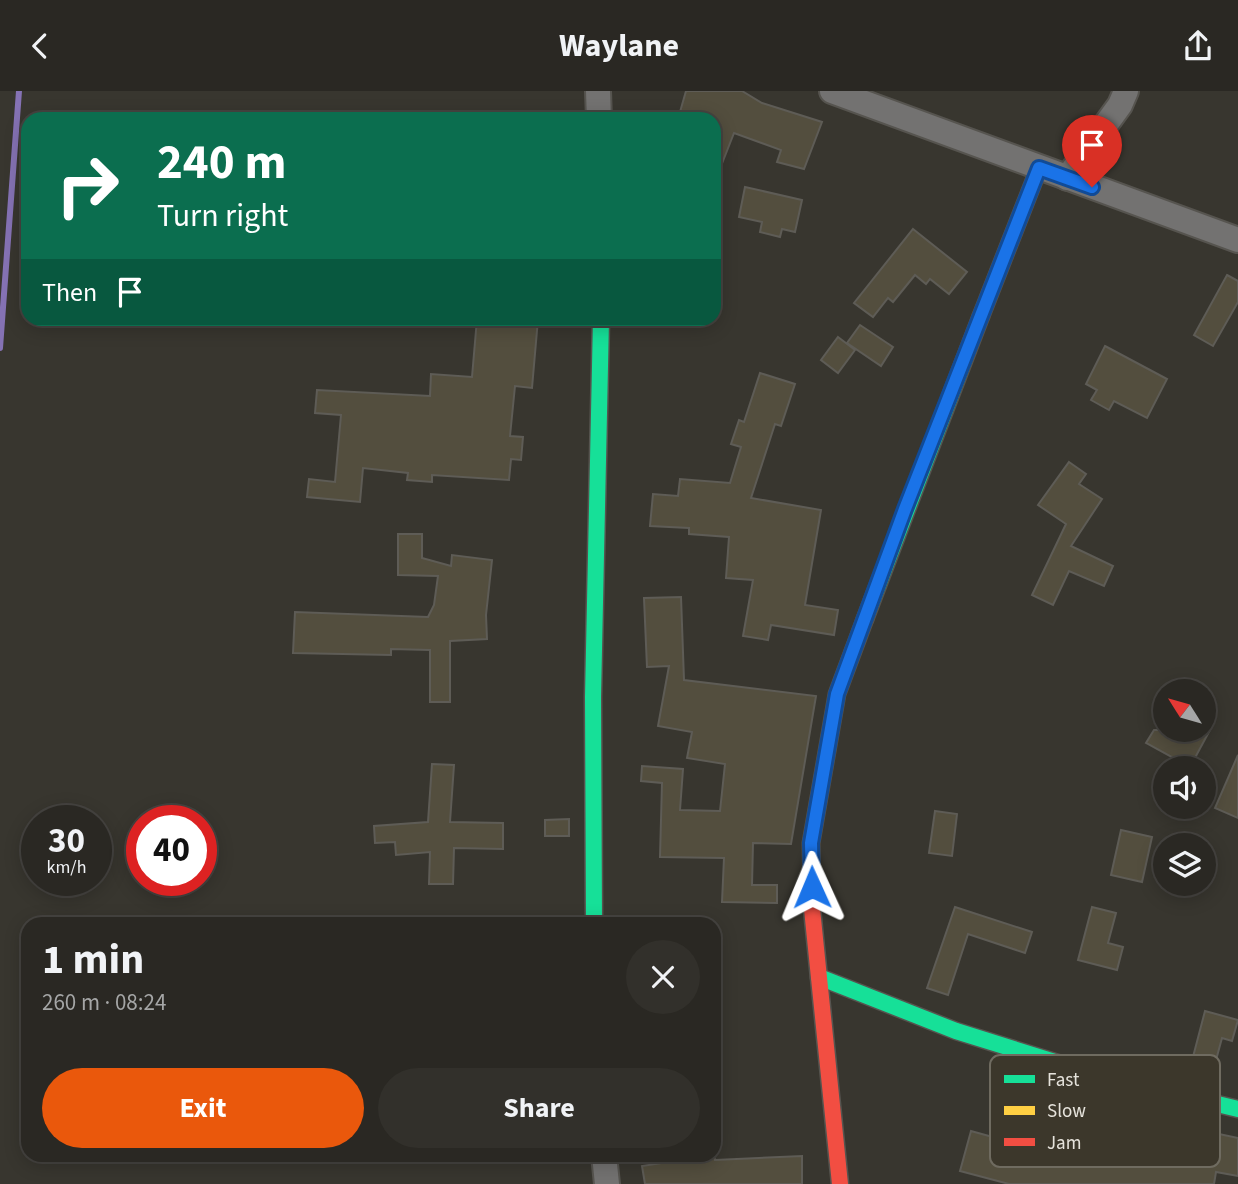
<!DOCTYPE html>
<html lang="en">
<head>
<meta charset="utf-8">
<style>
	:root { --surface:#2a2823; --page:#32302b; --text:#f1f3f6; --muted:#a5a6a6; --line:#464441; --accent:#ea580c }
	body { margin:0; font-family:"Source Sans 3",sans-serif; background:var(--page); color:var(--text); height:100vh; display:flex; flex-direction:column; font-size:26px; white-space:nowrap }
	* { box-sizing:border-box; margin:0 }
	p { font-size:23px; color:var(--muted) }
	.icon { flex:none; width:38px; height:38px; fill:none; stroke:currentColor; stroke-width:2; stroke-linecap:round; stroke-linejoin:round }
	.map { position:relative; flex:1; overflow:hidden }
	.drawer { position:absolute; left:21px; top:826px; width:700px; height:245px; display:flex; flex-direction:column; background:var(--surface); border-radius:21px; box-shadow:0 4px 18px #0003,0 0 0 2px var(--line) }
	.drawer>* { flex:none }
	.banner { position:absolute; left:21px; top:21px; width:700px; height:214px; border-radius:21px; box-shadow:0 4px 18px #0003,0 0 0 2px var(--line); background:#0b6e4f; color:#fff; overflow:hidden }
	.needle { width:46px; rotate:307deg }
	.controls { position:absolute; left:1153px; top:588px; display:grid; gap:14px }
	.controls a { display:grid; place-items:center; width:63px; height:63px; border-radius:50%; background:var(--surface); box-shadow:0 4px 18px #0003,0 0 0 2px var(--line); font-size:35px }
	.speed { position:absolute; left:21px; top:714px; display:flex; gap:14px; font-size:35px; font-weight:700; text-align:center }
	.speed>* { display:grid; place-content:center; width:91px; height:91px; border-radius:50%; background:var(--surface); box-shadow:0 4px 18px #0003,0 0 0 2px var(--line); line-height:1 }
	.speed small { font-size:18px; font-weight:400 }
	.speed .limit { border:10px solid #d22; background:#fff; color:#111 }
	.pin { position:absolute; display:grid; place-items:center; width:60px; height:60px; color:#fff; margin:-72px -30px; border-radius:50% 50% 50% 0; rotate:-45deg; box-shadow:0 0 7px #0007 }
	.pin .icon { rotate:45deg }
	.me { position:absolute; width:77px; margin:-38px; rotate:359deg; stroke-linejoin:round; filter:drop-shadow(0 0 5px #0008) }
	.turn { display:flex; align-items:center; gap:24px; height:147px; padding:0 21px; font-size:32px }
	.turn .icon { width:91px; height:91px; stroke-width:2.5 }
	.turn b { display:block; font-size:49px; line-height:60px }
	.then { display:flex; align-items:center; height:66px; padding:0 21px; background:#0003; gap:14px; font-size:26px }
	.round { display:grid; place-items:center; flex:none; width:74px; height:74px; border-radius:37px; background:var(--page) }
	.headline { display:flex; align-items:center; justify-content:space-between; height:119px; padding:0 21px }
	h1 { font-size:42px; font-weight:700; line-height:52px }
	.action { display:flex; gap:14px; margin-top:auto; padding:14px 21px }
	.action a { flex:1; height:80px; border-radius:42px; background:var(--accent); color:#fff; font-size:28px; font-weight:700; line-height:80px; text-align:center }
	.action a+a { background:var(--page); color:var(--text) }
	header { display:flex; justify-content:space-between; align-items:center; height:91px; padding:0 21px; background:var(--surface); font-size:32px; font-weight:700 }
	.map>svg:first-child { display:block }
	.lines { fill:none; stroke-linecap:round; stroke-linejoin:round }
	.stream { stroke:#8572b4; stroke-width:6 }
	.building { fill:#534e3e; stroke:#5e5c56; stroke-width:2 }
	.street-casing { stroke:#56544f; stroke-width:28 }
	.fast-casing { stroke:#56544f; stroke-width:19 }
	.slow-casing { stroke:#56544f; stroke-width:19 }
	.jam-casing { stroke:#56544f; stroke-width:19 }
	.street { stroke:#737271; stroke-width:24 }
	.fast { stroke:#16e098; stroke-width:16 }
	.slow { stroke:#ffcf43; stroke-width:16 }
	.jam { stroke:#f24e42; stroke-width:16 }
	.route-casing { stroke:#114b97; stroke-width:18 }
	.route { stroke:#1a73e8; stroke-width:12 }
	.key { fill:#3c372b; stroke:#6f6b60; stroke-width:2 }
	.key-label { font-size:19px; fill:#e6e3dc }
</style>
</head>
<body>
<header><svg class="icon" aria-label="back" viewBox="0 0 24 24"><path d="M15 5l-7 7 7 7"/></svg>Waylane<svg class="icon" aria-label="share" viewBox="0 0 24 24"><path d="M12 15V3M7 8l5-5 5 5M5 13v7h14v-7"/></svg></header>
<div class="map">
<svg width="1238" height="1093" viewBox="0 0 1238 1093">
	<rect width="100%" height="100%" fill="#38362f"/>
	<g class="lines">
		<path class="stream" d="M0 257 19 0"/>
	</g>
	<g class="building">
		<path d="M686 0H742L762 12 822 31 804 78 777 71 781 59 734 42 714 93V28H678Z"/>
		<path d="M745 96 802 109 795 141 782 138 780 146 760 141 762 131 739 126Z"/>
		<path d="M913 138 967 181 949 203 930 188 926 193 915 184 893 211 888 207 873 226 854 212Z"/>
		<path d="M1227 184 1238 190V211L1213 255 1194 244Z"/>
		<path d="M477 228H538L532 297 515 295 510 345 523 346 521 369 511 368 509 389 432 384V391L407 389 408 382 363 377 360 411 307 406 309 388 335 391 341 324 315 322 317 299 430 305 431 283 472 286Z"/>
		<path d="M860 234 893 256 881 275 847 252Z"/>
		<path d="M838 246 855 259 838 282 821 269Z"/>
		<path d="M1105 255 1167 288 1147 327 1114 310 1109 319 1091 309 1097 299 1086 293Z"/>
		<path d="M760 282 795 293 781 335 775 333 751 407 821 419 805 514 838 519 834 544 771 534 768 549 743 545 753 489 726 487 729 446 689 443V437L650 435 653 403 678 405 680 388 730 392 741 356 731 353 739 329 744 331Z"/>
		<path d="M1069 371 1086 383 1079 393 1102 408 1071 455 1113 475 1104 495 1069 480 1053 514 1032 504 1066 433 1038 414Z"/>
		<path d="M398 443H422V467L451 475 452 464 492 469 486 524 487 548 450 550V611H430V559L391 558V564L293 562 295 521 428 526 434 514 438 485 398 484Z"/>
		<path d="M681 506 684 589 816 605 791 753 753 752 752 794H777V812L722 811 724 767 660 766 662 692 641 690 642 675 683 678 680 719 720 720 725 673 687 667 692 641 658 635 669 575 647 576 644 507Z"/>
		<path d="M1154 639H1210L1190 676 1146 652Z"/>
		<path d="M1238 664V727L1215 717Z"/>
		<path d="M432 673 454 674 450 731 503 732V758L454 757 453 793H429L430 761 396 764 395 751 375 752 374 735 428 731Z"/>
		<path d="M935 720 957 723 952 765 929 762Z"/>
		<path d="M569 728V745H545V729Z"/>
		<path d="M1121 739 1152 746 1142 791 1111 784Z"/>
		<path d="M955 816 1032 841 1025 862 968 843 948 904 927 897Z"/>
		<path d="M1092 816 1116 822 1108 852 1123 856 1117 879 1078 869Z"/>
		<path d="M1205 920 1238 929 1232 950 1222 947 1210 991 1188 985Z"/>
		<path d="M1046 998 1107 1009 1104 1022 1138 1030 1139 1026 1238 1047V1085L1216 1081 1214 1093H1009L960 1080 971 1040 1007 1050 1009 1040 1036 1046Z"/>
		<path d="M714 1064 715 1069 802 1065V1093H645L642 1075Z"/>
	</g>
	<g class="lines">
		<defs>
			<g id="street">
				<path d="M598 0 599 28"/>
				<path d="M832 0 1238 149"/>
				<path d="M1067 87 1120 14 1126 0"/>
				<path d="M604 1064 607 1093"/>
			</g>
			<g id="fast">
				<path d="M865 528 981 225"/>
				<path d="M594 833 593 606 601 228"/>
				<path d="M819 886 956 940 1093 983 1238 1018"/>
			</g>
			<path id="slow" d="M981 225 1039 77"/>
			<path id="jam" d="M840 1093 812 818 811 752 837 603 865 528"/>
		</defs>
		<use href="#street" class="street-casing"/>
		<use href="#fast" class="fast-casing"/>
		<use href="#slow" class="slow-casing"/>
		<use href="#jam" class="jam-casing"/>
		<use href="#street" class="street"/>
		<use href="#fast" class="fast"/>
		<use href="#slow" class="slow"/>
		<use href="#jam" class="jam"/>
	</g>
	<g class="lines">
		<defs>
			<path id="route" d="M812 796 811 752 837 603 905 418 1039 77 1092 96"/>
		</defs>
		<use href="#route" class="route-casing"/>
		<use href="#route" class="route"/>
	</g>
	<rect x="990" y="964" width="230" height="112" rx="10" class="key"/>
	<rect x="1004" y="984" width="31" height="8" fill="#16e098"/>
	<rect x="1004" y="1015" width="31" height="9" fill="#ffcf43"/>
	<rect x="1004" y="1047" width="31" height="8" fill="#f24e42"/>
	<g class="key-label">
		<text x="1047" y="995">Fast</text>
		<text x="1047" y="1026">Slow</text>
		<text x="1047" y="1058">Jam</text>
	</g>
</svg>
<div class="controls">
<a><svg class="needle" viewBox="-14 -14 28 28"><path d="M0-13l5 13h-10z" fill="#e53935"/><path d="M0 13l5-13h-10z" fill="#a5a6a6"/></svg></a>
<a><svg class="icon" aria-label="sound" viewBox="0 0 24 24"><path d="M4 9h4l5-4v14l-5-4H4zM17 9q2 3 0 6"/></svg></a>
<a><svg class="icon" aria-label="layers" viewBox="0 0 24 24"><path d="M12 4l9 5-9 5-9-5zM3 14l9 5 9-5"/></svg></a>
</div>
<div class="speed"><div>30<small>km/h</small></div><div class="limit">40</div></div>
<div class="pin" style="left:1092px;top:96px;background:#d93025"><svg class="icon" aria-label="arrive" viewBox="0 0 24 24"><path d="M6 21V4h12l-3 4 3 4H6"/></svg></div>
<svg class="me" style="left:812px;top:796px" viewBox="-20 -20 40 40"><path d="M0-17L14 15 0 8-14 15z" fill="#1a73e8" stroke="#fff" stroke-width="4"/></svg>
<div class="banner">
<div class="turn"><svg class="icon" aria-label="right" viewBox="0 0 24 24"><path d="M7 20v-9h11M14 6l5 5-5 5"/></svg><div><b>240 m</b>Turn right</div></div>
<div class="then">Then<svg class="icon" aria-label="arrive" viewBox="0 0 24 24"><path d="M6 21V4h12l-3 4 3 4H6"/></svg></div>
</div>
<section class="drawer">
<div class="headline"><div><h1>1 min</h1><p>260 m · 08:24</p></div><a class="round"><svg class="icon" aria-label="close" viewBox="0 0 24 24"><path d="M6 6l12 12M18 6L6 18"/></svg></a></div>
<div class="action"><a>Exit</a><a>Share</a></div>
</section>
</div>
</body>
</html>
